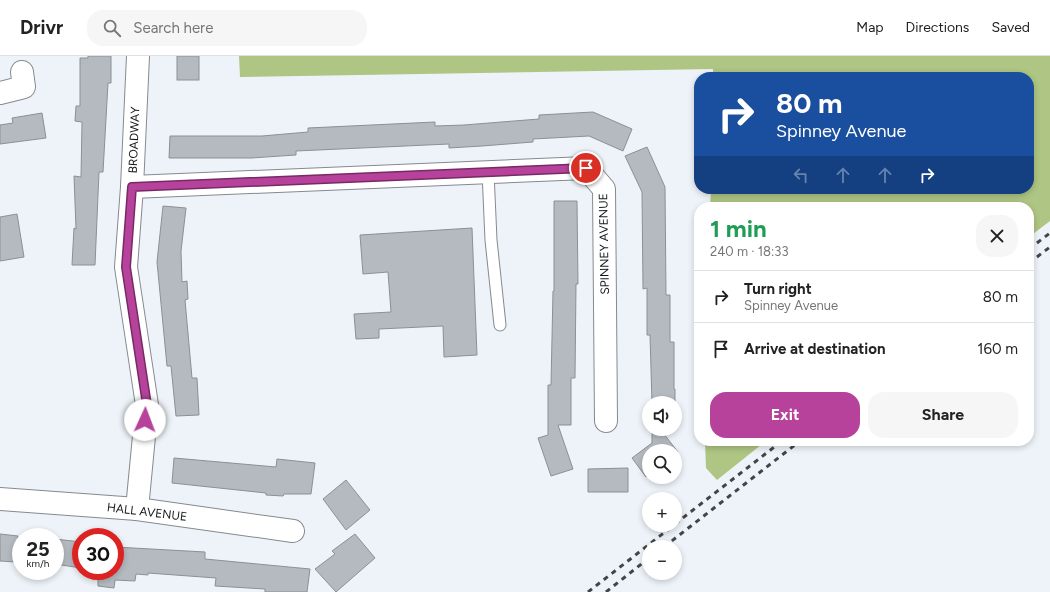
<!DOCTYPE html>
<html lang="en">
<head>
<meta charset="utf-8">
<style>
	:root { --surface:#fff; --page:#f6f6f6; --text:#222; --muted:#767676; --line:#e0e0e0; --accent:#b6429b }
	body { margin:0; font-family:Figtree,sans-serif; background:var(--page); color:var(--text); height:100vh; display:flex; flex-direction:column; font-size:15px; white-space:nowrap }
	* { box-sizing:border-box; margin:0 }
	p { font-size:13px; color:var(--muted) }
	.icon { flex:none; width:22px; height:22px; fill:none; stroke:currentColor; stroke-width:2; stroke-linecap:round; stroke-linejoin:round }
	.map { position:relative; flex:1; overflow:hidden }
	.details { position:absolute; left:694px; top:146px; width:340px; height:244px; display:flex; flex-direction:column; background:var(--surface); border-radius:16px; box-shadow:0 2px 6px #0003 }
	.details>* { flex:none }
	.guide { position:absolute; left:694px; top:16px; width:340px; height:122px; border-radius:16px; box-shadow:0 2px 6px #0003; background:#1a4fa0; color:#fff; overflow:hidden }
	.fabs { position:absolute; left:642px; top:340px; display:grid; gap:8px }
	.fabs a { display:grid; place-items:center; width:40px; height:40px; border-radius:50%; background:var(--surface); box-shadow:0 2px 6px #0003; font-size:20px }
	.speed { position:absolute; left:12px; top:472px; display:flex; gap:8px; font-size:20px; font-weight:700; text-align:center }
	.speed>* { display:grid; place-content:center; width:52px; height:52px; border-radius:50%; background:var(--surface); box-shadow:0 2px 6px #0003; line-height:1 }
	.speed small { font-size:10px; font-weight:400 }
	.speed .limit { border:6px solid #d22; background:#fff; color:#111 }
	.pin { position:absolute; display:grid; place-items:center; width:34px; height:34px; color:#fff; margin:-17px; border:2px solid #fff; border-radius:50%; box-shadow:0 1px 4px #0007 }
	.me { position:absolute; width:44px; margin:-22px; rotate:2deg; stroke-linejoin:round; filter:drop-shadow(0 0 3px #0008) }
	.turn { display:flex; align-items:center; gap:14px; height:84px; padding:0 16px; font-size:18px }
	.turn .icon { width:52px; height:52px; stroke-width:2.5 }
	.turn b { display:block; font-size:28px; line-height:34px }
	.lanes { display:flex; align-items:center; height:38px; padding:0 16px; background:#0003; justify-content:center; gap:20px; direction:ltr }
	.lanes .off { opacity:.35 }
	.round { display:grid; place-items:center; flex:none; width:42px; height:42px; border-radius:16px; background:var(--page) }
	.head { display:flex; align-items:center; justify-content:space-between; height:68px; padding:0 16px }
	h1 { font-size:24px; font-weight:700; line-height:30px; color:#1e9e55 }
	.action { display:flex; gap:8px; margin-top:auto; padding:8px 16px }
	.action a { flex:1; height:46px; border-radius:16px; background:var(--accent); color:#fff; font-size:16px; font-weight:700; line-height:46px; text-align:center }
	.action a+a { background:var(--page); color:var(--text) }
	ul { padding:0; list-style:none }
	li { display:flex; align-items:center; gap:12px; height:52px; padding:0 16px; border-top:1px solid var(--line) }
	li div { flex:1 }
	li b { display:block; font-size:15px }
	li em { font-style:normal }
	header { display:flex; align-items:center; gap:24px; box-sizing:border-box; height:56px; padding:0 20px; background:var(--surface); border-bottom:1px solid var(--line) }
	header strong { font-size:19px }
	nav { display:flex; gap:22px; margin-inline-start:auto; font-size:14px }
	.search { width:280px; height:36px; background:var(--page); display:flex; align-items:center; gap:10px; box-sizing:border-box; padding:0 14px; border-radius:16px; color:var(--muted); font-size:15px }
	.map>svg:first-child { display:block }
	.forest { fill:#aec583 }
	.building { fill:#b4babf; stroke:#8b9095 }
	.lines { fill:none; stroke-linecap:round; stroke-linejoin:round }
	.service-casing { stroke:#858a8f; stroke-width:13 }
	.minor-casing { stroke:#858a8f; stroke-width:24 }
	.service { stroke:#fff; stroke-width:11 }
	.minor { stroke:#fff; stroke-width:22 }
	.rail { stroke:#424548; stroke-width:3; stroke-dasharray:5 5; stroke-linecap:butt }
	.route-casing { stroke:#762b65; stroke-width:10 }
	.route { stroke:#b6429b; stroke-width:7 }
	.labels { text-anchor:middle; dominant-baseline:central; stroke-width:3.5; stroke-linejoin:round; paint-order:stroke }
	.street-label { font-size:12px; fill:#151719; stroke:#fff }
</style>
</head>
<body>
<header>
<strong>Drivr</strong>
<div class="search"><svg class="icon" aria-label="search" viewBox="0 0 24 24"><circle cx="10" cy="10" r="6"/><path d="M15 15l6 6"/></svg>Search here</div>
<nav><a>Map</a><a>Directions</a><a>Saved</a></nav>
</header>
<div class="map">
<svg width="1050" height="536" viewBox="0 0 1050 536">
	<rect width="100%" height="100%" fill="#edf3f8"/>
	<g class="forest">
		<path d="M239 0H1050V165L1029 181V151H710L711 133H1029V21H713V13L240 21Z"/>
		<path d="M705 385H766L717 424 706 412Z"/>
	</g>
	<g class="building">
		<path d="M88 0H111V27H108L103 116H99L95 209H72L74 172 76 173 74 120 81 121 82 66 75 65 76 50H80V2H88Z"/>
		<rect x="177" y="0" width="22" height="24"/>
		<path d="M593 56 632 73 623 95 589 80 533 83V86L482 90 449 92V88L296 95V99L251 102H169L170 80H262L308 76V72L435 66V70L464 69 539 63V59Z"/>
		<path d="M42 57 46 82 0 88V69L13 67 12 62Z"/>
		<path d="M647 91 665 131 666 239H670V286H674V333H675V373H660L678 396 675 398V395H649V418L646 421 632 402 652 387V373H675V347H652L650 279H647V232L643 233 642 136 625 100Z"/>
		<path d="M554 145H577L578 228H576L575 322H571V369H558L573 413 551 420 538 382 548 379V329H551L553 235H554Z"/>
		<path d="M163 150 186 152 181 195 182 226 187 225 188 243 185 244 192 322H197L199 359 176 360 171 310H167L157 206Z"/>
		<path d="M17 158 24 201 0 205V161Z"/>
		<path d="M472 172 477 299 444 301 443 270 379 273V282L356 283 354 258 391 256 388 216 363 218 360 179Z"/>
		<path d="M174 402 276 411 277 403 315 407 311 438H284L283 440 266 439V437L172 427Z"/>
		<path d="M628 412V436H588V413Z"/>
		<path d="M346 424 370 454 346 474 323 443Z"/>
		<path d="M0 478 18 480 16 506 0 505Z"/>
		<path d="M355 478 375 502 336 536 315 513 335 498 332 495Z"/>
		<path d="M55 483 81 486V512L55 508Z"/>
		<path d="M115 491 205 496V503L310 513 307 536H265V533L215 530 216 522 148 517V519L136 518 135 525 115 524 114 532 98 530V515H115Z"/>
	</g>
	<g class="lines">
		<defs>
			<path id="service" d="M488 116 491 184 500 269"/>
			<g id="minor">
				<path d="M0 37 24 31 22 16"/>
				<path d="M132 131 586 112 604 133 606 365"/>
				<path d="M0 443 137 453 293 475"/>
				<path d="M137 453 147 349 126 211 132 131 138 0"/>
			</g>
		</defs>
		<use href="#service" class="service-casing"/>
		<use href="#minor" class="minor-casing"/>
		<use href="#service" class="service"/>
		<use href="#minor" class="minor"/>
		<g class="rail">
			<path d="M1029 193 1050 177"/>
			<path d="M1029 207 1050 191"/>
			<path d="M675 468 782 385"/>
			<path d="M664 491 800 385"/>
			<path d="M588 536 674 469"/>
			<path d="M606 536 649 502"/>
		</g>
	</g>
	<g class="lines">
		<defs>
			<path id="route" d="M145 364 147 349 126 211 132 131 586 112"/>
		</defs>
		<use href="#route" class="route-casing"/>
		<use href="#route" class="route"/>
	</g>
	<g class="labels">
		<g class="street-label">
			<text transform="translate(134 84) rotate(-88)">BROADWAY</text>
			<text transform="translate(604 188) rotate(-91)">SPINNEY AVENUE</text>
			<text transform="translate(147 456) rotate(7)">HALL AVENUE</text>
		</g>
	</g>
</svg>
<div class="fabs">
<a><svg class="icon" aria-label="sound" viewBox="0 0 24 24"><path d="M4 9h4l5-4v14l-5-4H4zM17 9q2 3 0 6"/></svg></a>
<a><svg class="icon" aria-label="search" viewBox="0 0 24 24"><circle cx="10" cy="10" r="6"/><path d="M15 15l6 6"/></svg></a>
<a>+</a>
<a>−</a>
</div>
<div class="speed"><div>25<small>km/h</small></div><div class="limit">30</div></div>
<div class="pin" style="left:586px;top:112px;background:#d93025"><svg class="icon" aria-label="arrive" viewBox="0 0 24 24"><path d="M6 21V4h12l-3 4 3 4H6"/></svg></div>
<svg class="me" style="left:145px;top:364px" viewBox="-20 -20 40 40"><circle r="19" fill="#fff"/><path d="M0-13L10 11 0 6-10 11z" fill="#b6429b"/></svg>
<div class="guide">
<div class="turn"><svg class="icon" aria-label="right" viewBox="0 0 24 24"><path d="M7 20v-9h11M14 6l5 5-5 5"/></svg><div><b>80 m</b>Spinney Avenue</div></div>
<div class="lanes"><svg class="icon off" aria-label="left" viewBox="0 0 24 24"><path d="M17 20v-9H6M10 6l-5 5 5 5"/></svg><svg class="icon off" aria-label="ahead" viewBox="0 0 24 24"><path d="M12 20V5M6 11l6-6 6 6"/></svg><svg class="icon off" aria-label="ahead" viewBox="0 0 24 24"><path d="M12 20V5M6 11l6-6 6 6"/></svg><svg class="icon" aria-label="right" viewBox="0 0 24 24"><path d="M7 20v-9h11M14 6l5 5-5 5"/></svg></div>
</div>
<section class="details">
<div class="head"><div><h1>1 min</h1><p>240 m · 18:33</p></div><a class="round"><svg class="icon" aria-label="close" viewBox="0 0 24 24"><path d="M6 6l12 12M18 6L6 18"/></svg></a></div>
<ul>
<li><svg class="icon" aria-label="right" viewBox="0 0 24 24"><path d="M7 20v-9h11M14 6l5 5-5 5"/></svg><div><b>Turn right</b><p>Spinney Avenue</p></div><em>80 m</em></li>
<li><svg class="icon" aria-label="arrive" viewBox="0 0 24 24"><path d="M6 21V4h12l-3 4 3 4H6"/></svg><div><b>Arrive at destination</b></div><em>160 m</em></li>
</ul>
<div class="action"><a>Exit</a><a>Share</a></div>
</section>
</div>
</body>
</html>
